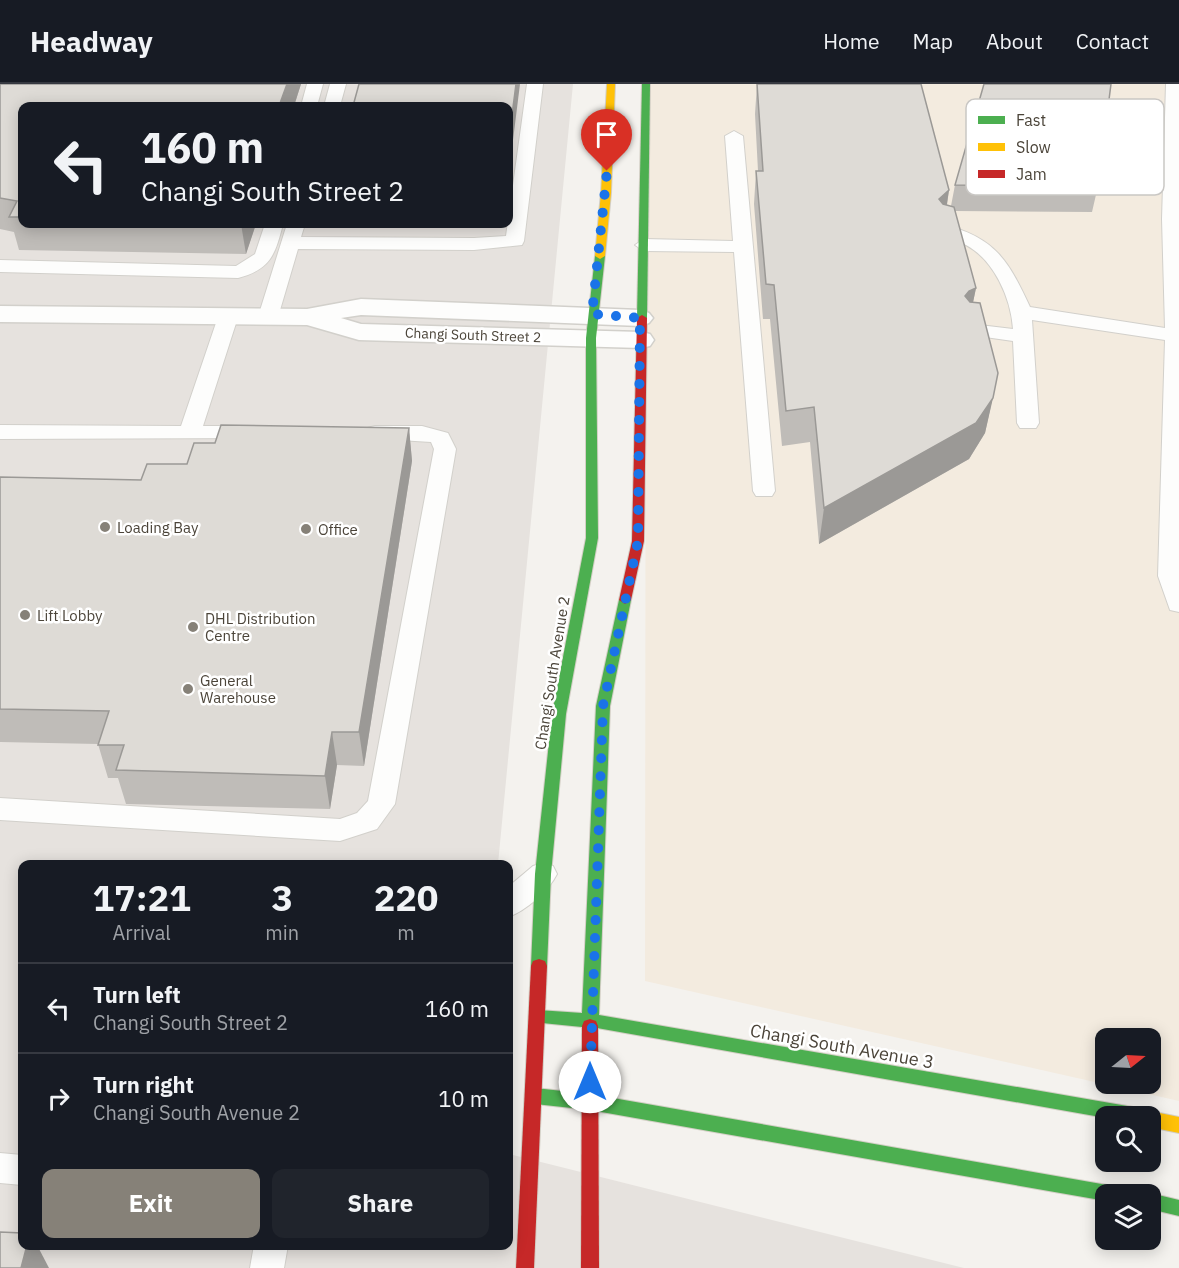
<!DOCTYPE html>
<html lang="en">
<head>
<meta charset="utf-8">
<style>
	:root { --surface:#171b24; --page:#20242c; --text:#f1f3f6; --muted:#9ea1a6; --line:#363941; --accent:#868178 }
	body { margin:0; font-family:"IBM Plex Sans",sans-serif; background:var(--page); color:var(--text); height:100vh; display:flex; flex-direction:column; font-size:22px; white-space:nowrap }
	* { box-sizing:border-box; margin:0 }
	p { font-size:20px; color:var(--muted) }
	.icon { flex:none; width:33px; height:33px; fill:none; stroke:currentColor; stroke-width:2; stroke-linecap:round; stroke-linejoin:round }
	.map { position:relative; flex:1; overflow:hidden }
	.sheet { position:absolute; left:18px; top:776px; width:495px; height:390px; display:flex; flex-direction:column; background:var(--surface); border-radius:12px; box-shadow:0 3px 15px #0003 }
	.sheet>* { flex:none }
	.top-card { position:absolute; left:18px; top:18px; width:495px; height:126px; border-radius:12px; box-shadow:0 3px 15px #0003; background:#171b24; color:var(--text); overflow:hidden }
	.needle { width:39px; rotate:72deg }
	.fabs { position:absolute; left:1095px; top:944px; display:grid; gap:12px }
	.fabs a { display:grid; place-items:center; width:66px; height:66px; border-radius:12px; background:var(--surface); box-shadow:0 3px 15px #0003; font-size:30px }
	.pin { position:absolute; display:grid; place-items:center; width:51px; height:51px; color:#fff; margin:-62px -26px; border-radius:50% 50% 50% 0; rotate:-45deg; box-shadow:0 0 6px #0007 }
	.pin .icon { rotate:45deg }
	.me { position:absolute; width:66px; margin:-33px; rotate:0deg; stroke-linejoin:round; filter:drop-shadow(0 0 4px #0008) }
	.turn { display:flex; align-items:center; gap:21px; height:126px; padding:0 24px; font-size:27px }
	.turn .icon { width:78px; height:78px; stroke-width:2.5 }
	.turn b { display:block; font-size:42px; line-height:51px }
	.eta { display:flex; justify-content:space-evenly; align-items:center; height:102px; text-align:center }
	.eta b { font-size:36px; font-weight:700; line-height:42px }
	.cta { display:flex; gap:12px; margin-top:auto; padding:12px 24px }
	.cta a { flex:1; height:69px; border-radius:12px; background:var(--accent); color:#fff; font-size:24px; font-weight:700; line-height:69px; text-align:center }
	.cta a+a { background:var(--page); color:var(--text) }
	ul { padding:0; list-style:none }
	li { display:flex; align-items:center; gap:18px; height:90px; padding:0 24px; border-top:2px solid var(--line) }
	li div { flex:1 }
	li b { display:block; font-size:22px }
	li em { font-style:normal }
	header { display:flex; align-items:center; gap:36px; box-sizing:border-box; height:84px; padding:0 30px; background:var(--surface); border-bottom:2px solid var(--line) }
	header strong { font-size:28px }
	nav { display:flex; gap:33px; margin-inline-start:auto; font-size:21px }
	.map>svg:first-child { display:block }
	.commercial { fill:#f3ebdf; fill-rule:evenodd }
	.industrial { fill:#e6e2de; fill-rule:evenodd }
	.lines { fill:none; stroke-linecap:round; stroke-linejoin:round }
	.lane-casing { stroke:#d2d0cb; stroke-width:2 }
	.street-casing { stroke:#d2d0cb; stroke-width:3 }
	.fast-casing { stroke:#d3cfc5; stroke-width:2 }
	.slow-casing { stroke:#d3cfc5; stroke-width:2 }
	.jam-casing { stroke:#d3cfc5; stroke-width:2 }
	.lane { fill:#fdfdfc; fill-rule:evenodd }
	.street { fill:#fdfdfc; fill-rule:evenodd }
	.fast { fill:#4caf50; fill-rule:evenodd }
	.slow { fill:#ffc107; fill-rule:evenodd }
	.jam { fill:#c62828; fill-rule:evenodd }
	.wall { fill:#bfbcb8 }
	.shaded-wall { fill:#9b9996 }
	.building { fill:#dedbd6; stroke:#9b9996; stroke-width:1.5 }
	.route { stroke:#1a73e8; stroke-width:10; stroke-dasharray:0 18 }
	.poi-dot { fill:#868178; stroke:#fff; stroke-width:2 }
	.labels { text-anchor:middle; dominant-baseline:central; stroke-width:5; stroke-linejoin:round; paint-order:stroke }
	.far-street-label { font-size:14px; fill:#4b4439; stroke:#fff }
	.poi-label { font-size:15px; fill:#4b4439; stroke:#fff; text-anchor:start }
	.street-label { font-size:15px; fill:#4b4439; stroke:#fff }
	.near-street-label { font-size:18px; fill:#4b4439; stroke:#fff }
	.key { fill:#fff; stroke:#c9c7c4; stroke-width:1.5 }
	.key-label { font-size:16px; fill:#4b4439 }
</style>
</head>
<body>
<header>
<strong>Headway</strong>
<nav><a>Home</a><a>Map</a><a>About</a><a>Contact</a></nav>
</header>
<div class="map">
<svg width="1179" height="1184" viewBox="0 0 1179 1184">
	<rect width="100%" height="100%" fill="#f4f2ee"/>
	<path class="commercial" d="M646 0H1179V1017L645 897ZM1106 954H1150V999H1106Z"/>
	<path class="industrial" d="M0 0H573L498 780H22V1161H508L509 1070 964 1184H0ZM22 22H508V140H22Z"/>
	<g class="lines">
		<defs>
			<g id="lane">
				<path d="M307 0H323L317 22H301Z"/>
				<path d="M330 0H346L340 22H324Z"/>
				<path d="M527 0H543L524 157 522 161 474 166 298 165 278 233 275 237H261L258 233 287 140H305L301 153 474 154 506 152Z"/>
				<path d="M1166 0H1179V528L1170 526 1158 492 1165 256 1032 236 1039 339 1036 344H1020L1017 339 1013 257 964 250 961 246 964 242 971 240 1013 245C1011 214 994 176 966 161 957 156 947 154 938 151L936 147 945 141C996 154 1009 178 1030 223L1165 244 1162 135Z"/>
				<path d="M734 47 743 52 775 407 772 412H756L753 407 734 168 644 167 635 161 644 155 733 157 725 52Z"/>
				<path d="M265 140H283C275 171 271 185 238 194L0 188V176L236 182 255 170Z"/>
				<path d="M228 227 235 229 238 233 203 342H252L260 344 263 349 260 354 0 355V341L181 342 218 233 221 229Z"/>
				<path d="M375 342H422L448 349 456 365 395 720 377 745 340 757 0 736V714L340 735 357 729 368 717 434 365 431 358 367 354 364 349 367 344Z"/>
				<path d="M543 779 553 782 557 790C549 806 526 827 508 833V803L533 782Z"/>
				<path d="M0 1069 22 1071V1101L0 1099Z"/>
				<path d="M254 1161H288L284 1184H250Z"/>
			</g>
			<path id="street" d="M361 215 640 226 649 229 653 234 649 239 640 242 361 231 341 234 361 240 641 248 650 250 654 256 650 262 641 264 359 256 307 241 0 238V222L307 225Z"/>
			<g id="fast">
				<path d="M642 0H650L647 234 642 237 637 234Z"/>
				<path d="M600 169 605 172 596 254 598 454 566 630 551 790 547 882 545 887 539 889 533 887 531 882 535 790 552 630 586 454V254L595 172Z"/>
				<path d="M625 512 631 516 610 622 599 931 1139 1024 1145 1027 1148 1032H1106V1034L597 944 590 949 584 947 582 943 532 938 530 933 532 928 538 926 582 929 596 622 619 516Z"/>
				<path d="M535 1004 590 1010 1113 1102 1119 1104 1122 1110H1106V1117L590 1026 535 1020 529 1017 527 1012 529 1007Z"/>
				<path d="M1150 1109 1179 1116V1132L1150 1125V1110H1147Z"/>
			</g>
			<g id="slow">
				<path d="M607 0H615L611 109 605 172 600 175 595 172 601 109Z"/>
				<path d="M1150 1027 1179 1033V1049L1150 1043V1032H1143Z"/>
			</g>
			<g id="jam">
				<path d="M642 231 647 234 644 457 631 516 625 520 619 516 632 457 637 234Z"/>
				<path d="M539 875 545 877 547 882 534 1184H516L531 882 533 877Z"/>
				<path d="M590 935 596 937 598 942 599 1184H581L582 942 584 937Z"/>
			</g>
		</defs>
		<use href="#lane" class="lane-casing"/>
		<use href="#street" class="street-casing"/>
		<use href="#fast" class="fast-casing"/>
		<use href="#slow" class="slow-casing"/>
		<use href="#jam" class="jam-casing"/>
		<use href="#lane" class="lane"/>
		<use href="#street" class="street"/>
		<use href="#fast" class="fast"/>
		<use href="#slow" class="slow"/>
		<use href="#jam" class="jam"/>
	</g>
	<g class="wall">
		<path d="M0 0H301L294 22H22V140H256L246 170 19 166 14 148 0 145Z"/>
		<path d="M757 0 949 106 947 121 951 122 955 101 1098 102 1092 128 955 127 976 204 973 218 998 289 985 349 969 375 819 460 810 358 782 362 770 235H763L754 120 756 87H758L755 30Z"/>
		<path d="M332 140H503V143Z"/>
		<path d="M409 344 412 377 364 682 337 681 330 725 126 720 118 694H108L98 660 0 658V393L141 396 187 380 215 359Z"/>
	</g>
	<g class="shaded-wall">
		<path d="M287 0H301L294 22H279Z"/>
		<path d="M516 0H520L508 96V62Z"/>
		<path d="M949 106 944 139 939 115Z"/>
		<path d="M241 140H256L246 170Z"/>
		<path d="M976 204 969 238 965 212 969 207Z"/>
		<path d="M993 314 985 349 969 375 819 460 824 424Z"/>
		<path d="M409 344 412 377 364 682 359 648Z"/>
		<path d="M332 648 337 681 330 725 325 692Z"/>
		<path d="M27 1161H37L49 1184H21Z"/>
	</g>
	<g class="building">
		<path d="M0 0H287L279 22H22V133H9L17 117 0 114Z"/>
		<path d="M359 0H516L508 62V22H353Z"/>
		<path d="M757 0H921L949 106 939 115 943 120 954 123 976 204 969 207 965 212 970 218 980 219 998 289 993 314 976 339 824 424 814 323 786 327 774 201 766 200 756 87H763Z"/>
		<path d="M984 0H1111L1098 102 955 101Z"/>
		<path d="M221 341 409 344 359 648H332L325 692 116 686 124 661H98L109 627 0 625V393L141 396 147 380H187L194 359H215Z"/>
		<path d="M0 1148 22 1149V1161H27L21 1184H0Z"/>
	</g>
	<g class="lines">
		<path class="route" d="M590 998 603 622 638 457 640 234 592 230 607 87"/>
	</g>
	<g class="poi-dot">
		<circle cx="105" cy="443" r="6"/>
		<circle cx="306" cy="445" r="6"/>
		<circle cx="25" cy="531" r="6"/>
		<circle cx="193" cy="543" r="6"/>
		<circle cx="188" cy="605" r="6"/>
	</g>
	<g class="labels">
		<g class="far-street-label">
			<text transform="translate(473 251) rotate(2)">Changi South Street 2</text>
		</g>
		<g class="poi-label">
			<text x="117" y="443">Loading Bay</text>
			<text x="318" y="445">Office</text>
			<text x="37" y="531">Lift Lobby</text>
			<text x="205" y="534">DHL Distribution<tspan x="205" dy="17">Centre</tspan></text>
			<text x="200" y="596">General<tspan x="200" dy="17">Warehouse</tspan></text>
		</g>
		<g class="street-label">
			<text transform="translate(552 589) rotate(-81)">Changi South Avenue 2</text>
		</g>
		<g class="near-street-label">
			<text transform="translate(842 962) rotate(10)">Changi South Avenue 3</text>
		</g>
	</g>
	<rect x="966" y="15" width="198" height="96" rx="9" class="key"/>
	<rect x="978" y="32" width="27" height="8" fill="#4caf50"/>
	<rect x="978" y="59" width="27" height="8" fill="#ffc107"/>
	<rect x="978" y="86" width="27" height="8" fill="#c62828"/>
	<g class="key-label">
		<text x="1016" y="42">Fast</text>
		<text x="1016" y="69">Slow</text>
		<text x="1016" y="96">Jam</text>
	</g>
</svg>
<div class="fabs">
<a><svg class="needle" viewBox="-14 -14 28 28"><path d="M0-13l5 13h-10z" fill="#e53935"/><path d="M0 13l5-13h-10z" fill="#9ea1a6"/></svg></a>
<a><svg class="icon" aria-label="search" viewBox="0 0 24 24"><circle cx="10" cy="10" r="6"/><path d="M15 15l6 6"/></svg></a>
<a><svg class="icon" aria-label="layers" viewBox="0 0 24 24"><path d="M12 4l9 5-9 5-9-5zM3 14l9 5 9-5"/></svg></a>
</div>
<div class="pin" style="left:607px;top:87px;background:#d93025"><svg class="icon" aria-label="arrive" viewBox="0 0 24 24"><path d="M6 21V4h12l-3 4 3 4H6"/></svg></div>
<svg class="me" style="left:590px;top:998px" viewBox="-20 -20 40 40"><circle r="19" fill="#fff"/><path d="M0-13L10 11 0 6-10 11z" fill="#1a73e8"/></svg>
<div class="top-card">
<div class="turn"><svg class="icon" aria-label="left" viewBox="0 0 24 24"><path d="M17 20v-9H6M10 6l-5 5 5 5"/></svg><div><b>160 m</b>Changi South Street 2</div></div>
</div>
<section class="sheet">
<div class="eta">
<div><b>17:21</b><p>Arrival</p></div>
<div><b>3</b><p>min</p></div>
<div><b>220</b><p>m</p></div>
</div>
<ul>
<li><svg class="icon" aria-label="left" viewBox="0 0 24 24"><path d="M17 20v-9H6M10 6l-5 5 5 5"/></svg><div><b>Turn left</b><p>Changi South Street 2</p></div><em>160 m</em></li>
<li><svg class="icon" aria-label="right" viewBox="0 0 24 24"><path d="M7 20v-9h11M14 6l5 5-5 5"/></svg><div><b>Turn right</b><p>Changi South Avenue 2</p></div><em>10 m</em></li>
</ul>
<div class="cta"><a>Exit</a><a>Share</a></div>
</section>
</div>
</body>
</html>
